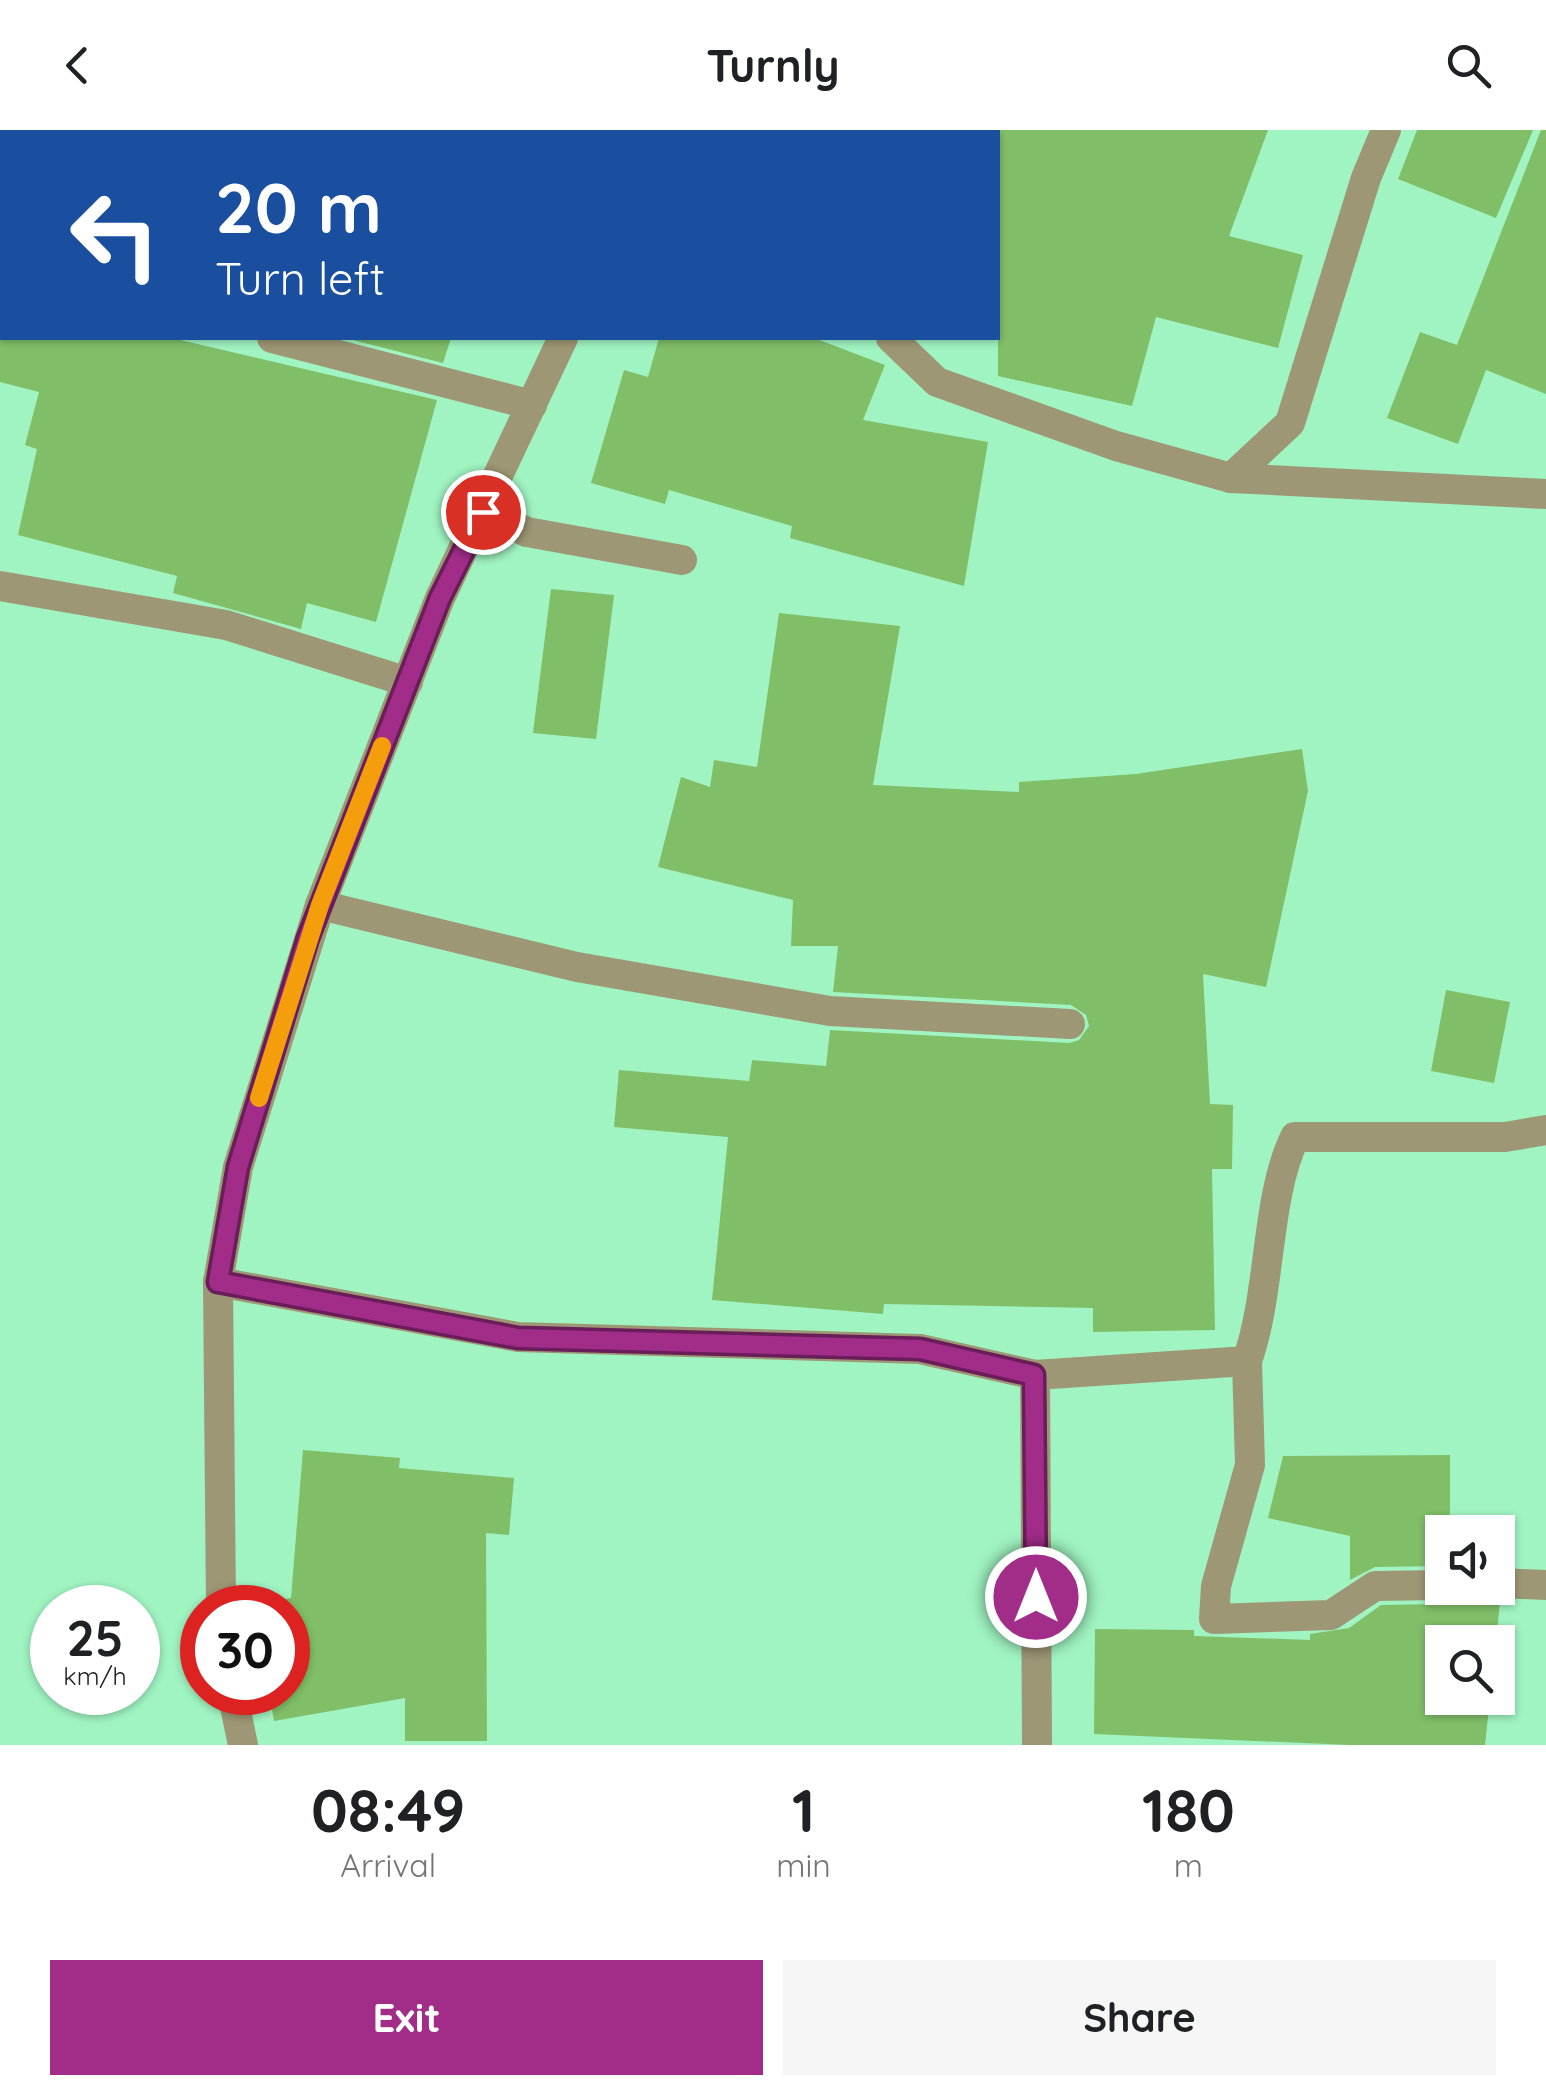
<!DOCTYPE html>
<html lang="en">
<head>
<meta charset="utf-8">
<style>
	:root { --surface:#fff; --page:#f6f6f6; --text:#202124; --muted:#757577; --accent:#a12d89 }
	body { margin:0; font-family:Quicksand,sans-serif; background:var(--page); color:var(--text); height:100vh; display:flex; flex-direction:column; font-size:38px; white-space:nowrap }
	* { box-sizing:border-box; margin:0 }
	p { font-size:32px; color:var(--muted) }
	.icon { flex:none; width:55px; height:55px; fill:none; stroke:currentColor; stroke-width:2; stroke-linecap:round; stroke-linejoin:round }
	.map { position:relative; height:1615px; overflow:hidden }
	.details { display:flex; flex-direction:column; background:var(--surface); flex:1 }
	.details>* { flex:none }
	.hud { position:absolute; left:0px; top:0px; width:1000px; height:210px; box-shadow:0 2px 8px #0004; background:#1a4fa0; color:#fff; overflow:hidden }
	.buttons { position:absolute; left:1425px; top:1385px; display:grid; gap:20px }
	.buttons a { display:grid; place-items:center; width:90px; height:90px; border-radius:0px; background:var(--surface); box-shadow:0 2px 8px #0004; font-size:50px }
	.speed { position:absolute; left:30px; top:1455px; display:flex; gap:20px; font-size:50px; font-weight:700; text-align:center }
	.speed>* { display:grid; place-content:center; width:130px; height:130px; border-radius:50%; background:var(--surface); box-shadow:0 2px 8px #0004; line-height:1 }
	.speed small { font-size:25px; font-weight:400 }
	.speed .limit { border:15px solid #d22; background:#fff; color:#111 }
	.pin { position:absolute; display:grid; place-items:center; width:85px; height:85px; color:#fff; margin:-42px; border:5px solid #fff; border-radius:50%; box-shadow:0 2px 10px #0007 }
	.me { position:absolute; width:110px; margin:-55px; rotate:0deg; stroke-linejoin:round; filter:drop-shadow(0 0 8px #0008) }
	.turn { display:flex; align-items:center; gap:35px; height:210px; padding:0 50px; font-size:45px }
	.turn .icon { width:130px; height:130px; stroke-width:2.5 }
	.turn b { display:block; font-size:70px; line-height:85px }
	.eta { display:flex; justify-content:space-evenly; align-items:center; height:170px; text-align:center }
	.eta b { font-size:60px; font-weight:700; line-height:70px }
	.button { display:flex; gap:20px; margin-top:auto; padding:20px 50px }
	.button a { flex:1; height:115px; border-radius:0px; background:var(--accent); color:#fff; font-size:40px; font-weight:700; line-height:115px; text-align:center }
	.button a+a { background:var(--page); color:var(--text) }
	header { display:flex; justify-content:space-between; align-items:center; height:130px; padding:0 50px; background:var(--surface); font-size:45px; font-weight:700 }
	.map>svg:first-child { display:block }
	.building { fill:#80bf68 }
	.lines { fill:none; stroke-linecap:round; stroke-linejoin:round }
	.lane { stroke:#9e9775; stroke-width:30 }
	.street { stroke:#9e9775; stroke-width:30 }
	.route-casing { stroke:#691d59; stroke-width:25 }
	.route { stroke:#a12d89; stroke-width:18 }
	.slow { stroke:#f59e0b; stroke-width:18 }
</style>
</head>
<body>
<header><svg class="icon" aria-label="back" viewBox="0 0 24 24"><path d="M15 5l-7 7 7 7"/></svg>Turnly<svg class="icon" aria-label="search" viewBox="0 0 24 24"><circle cx="10" cy="10" r="6"/><path d="M15 15l6 6"/></svg></header>
<div class="map">
<svg width="1546" height="1615" viewBox="0 0 1546 1615">
	<rect width="100%" height="100%" fill="#a0f4c2"/>
	<g class="building">
		<path d="M998 0H1268L1229 106 1303 125 1278 218 1156 187 1132 276 998 246Z"/>
		<path d="M1417 0H1533L1496 88 1398 49Z"/>
		<path d="M1541 0H1546V264L1486 240 1458 314 1387 288 1420 202 1457 215Z"/>
		<path d="M0 208H172L437 270 376 492 307 473 301 499 173 463 177 446 18 405 37 319 25 315 39 262 0 252Z"/>
		<path d="M345 208H451L443 233Z"/>
		<path d="M659 208H814L885 235 863 290 988 312 964 456 790 408 792 396 669 360 665 374 591 353 624 240 648 247Z"/>
		<path d="M551 459 614 465 596 609 533 603Z"/>
		<path d="M779 483 900 496 873 655 1019 662V652L1136 644 1302 619 1308 661 1266 857 1203 844 1210 974 1233 975 1232 1039H1212L1215 1200 1093 1202V1178L884 1174 883 1184 712 1170 728 1007 614 997 619 940 749 951 752 930 826 936 830 900 1069 913 1079 910 1089 896 1086 885 1071 875 833 862 838 816H791L793 770 658 737 681 647 710 657 714 630 757 637Z"/>
		<path d="M1446 860 1510 872 1494 953 1431 941Z"/>
		<path d="M303 1320 400 1328 399 1338 514 1348 509 1405 486 1403 487 1611H405V1568L274 1591 269 1562H288V1478L254 1474 291 1468Z"/>
		<path d="M1450 1325V1402H1442V1436L1375 1437 1350 1450V1406L1268 1388 1283 1326Z"/>
		<path d="M1458 1464 1500 1472 1496 1512H1442V1568H1490L1485 1615H1350L1094 1604 1095 1499 1194 1500V1506L1310 1510V1504L1349 1498 1381 1475 1442 1474Z"/>
	</g>
	<g class="lines">
		<g class="lane">
			<path d="M1231 348 1290 293 1366 48 1386 0"/>
			<path d="M483 382 527 402 682 430"/>
			<path d="M320 775 577 837 830 881 1070 894"/>
			<path d="M1247 1231 1250 1335 1216 1456 1214 1489 1331 1485 1375 1456 1442 1455"/>
			<path d="M1498 1453 1546 1455"/>
		</g>
		<g class="street">
			<path d="M713 0 716 2"/>
			<path d="M652 2 653 0"/>
			<path d="M0 129 2 130"/>
			<path d="M272 208 532 275"/>
			<path d="M891 208 937 252 1116 316 1231 348 1546 364"/>
			<path d="M0 456 226 495 408 552"/>
			<path d="M218 1152 518 1207 920 1219 1035 1245 1247 1231C1272 1160 1265 1069 1295 1007H1505L1546 1000"/>
			<path d="M1035 1245 1037 1615"/>
			<path d="M221 1478 218 1152 238 1037 320 775 440 468 563 208"/>
			<path d="M232 1562 243 1615"/>
		</g>
	</g>
	<g class="lines">
		<defs>
			<path id="route" d="M483 382 440 468 308 808 238 1037 218 1152 518 1208 920 1219 1034 1245 1036 1467"/>
		</defs>
		<use href="#route" class="route-casing"/>
		<use href="#route" class="route"/>
		<path class="slow" d="M259 968 320 775 382 616"/>
	</g>
</svg>
<div class="buttons">
<a><svg class="icon" aria-label="sound" viewBox="0 0 24 24"><path d="M4 9h4l5-4v14l-5-4H4zM17 9q2 3 0 6"/></svg></a>
<a><svg class="icon" aria-label="search" viewBox="0 0 24 24"><circle cx="10" cy="10" r="6"/><path d="M15 15l6 6"/></svg></a>
</div>
<div class="speed"><div>25<small>km/h</small></div><div class="limit">30</div></div>
<div class="pin" style="left:483px;top:382px;background:#d93025"><svg class="icon" aria-label="arrive" viewBox="0 0 24 24"><path d="M6 21V4h12l-3 4 3 4H6"/></svg></div>
<svg class="me" style="left:1036px;top:1467px" viewBox="-20 -20 40 40"><circle r="17" fill="#a12d89" stroke="#fff" stroke-width="3"/><path d="M0-11L8 9 0 5-8 9z" fill="#fff"/></svg>
<div class="hud">
<div class="turn"><svg class="icon" aria-label="left" viewBox="0 0 24 24"><path d="M17 20v-9H6M10 6l-5 5 5 5"/></svg><div><b>20 m</b>Turn left</div></div>
</div>
</div>
<section class="details">
<div class="eta">
<div><b>08:49</b><p>Arrival</p></div>
<div><b>1</b><p>min</p></div>
<div><b>180</b><p>m</p></div>
</div>
<div class="button"><a>Exit</a><a>Share</a></div>
</section>
</body>
</html>
